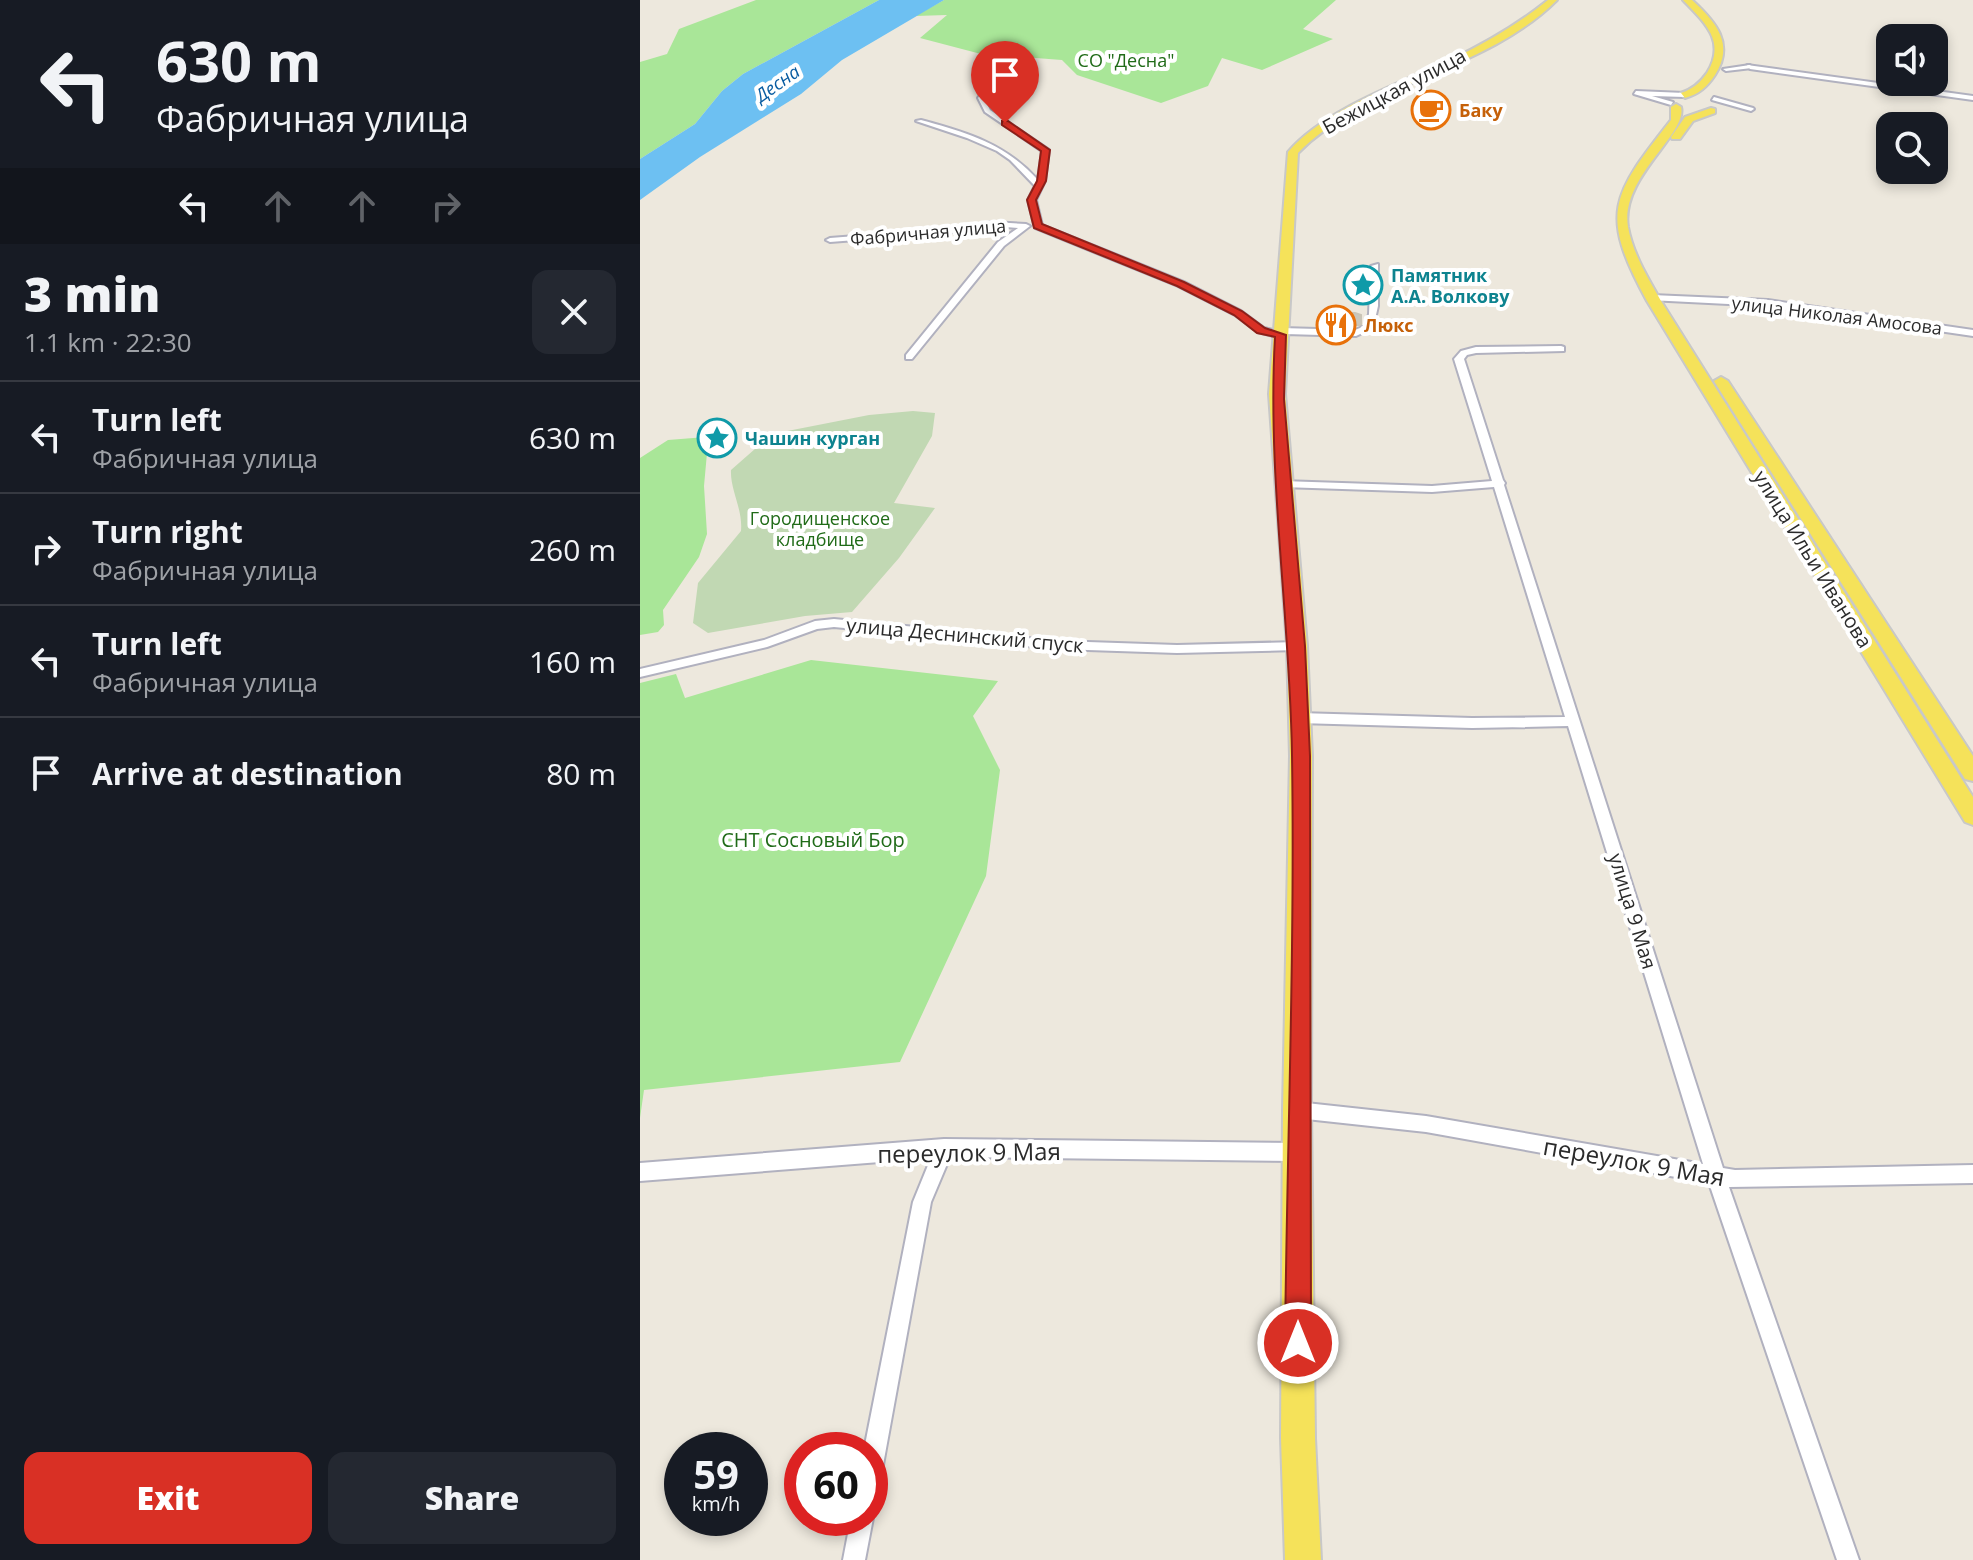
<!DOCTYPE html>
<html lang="en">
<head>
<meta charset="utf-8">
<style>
	:root { --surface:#171b24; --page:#242831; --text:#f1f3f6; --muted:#9ea1a6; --line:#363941; --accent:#d93025 }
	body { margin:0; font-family:"Open Sans",sans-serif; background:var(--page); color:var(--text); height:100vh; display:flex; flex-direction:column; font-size:30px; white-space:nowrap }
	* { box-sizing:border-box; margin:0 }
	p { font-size:26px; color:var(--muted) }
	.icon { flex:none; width:44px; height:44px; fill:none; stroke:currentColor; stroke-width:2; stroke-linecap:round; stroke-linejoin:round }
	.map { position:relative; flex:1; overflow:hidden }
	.sheet { display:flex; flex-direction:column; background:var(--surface); width:640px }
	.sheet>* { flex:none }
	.guide { background:#171b24; color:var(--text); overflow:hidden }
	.buttons { position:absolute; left:1236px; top:24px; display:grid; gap:16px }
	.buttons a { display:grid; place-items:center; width:72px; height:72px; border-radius:16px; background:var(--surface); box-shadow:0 4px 12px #0003; font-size:40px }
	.speed { position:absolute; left:24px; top:1432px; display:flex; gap:16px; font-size:40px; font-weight:700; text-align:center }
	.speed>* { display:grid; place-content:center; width:104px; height:104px; border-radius:50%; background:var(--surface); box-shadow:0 4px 12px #0003; line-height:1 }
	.speed small { font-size:20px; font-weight:400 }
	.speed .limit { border:12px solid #d22; background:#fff; color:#111 }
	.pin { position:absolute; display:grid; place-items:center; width:68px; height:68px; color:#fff; margin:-82px -34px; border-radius:50% 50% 50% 0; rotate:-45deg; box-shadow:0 0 8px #0007 }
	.pin .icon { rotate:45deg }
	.me { position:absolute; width:88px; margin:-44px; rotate:0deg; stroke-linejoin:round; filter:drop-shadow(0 0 6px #0008) }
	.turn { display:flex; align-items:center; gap:28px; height:168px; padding:0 24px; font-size:36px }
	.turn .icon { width:104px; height:104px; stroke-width:2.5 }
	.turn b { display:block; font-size:56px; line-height:68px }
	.lanes { display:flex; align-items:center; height:76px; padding:0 24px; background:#0003; justify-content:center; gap:40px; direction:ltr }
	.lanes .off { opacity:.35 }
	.round { display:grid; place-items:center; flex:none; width:84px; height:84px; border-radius:16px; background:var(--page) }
	.head { display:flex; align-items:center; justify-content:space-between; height:136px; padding:0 24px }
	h1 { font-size:48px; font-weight:800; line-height:60px }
	.button { display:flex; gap:16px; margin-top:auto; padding:16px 24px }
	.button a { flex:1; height:92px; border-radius:16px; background:var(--accent); color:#fff; font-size:32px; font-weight:800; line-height:92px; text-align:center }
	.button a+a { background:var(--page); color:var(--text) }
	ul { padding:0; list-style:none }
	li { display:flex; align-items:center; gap:24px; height:112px; padding:0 24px; border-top:2px solid var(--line) }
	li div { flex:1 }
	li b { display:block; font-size:30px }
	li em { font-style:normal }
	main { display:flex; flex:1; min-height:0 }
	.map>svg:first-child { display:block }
	.green { fill:#a9e698 }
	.cemetery { fill:#c1d8b3 }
	.water { fill:#6dc0f2 }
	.building { fill:#c9c6bb; stroke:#c9c4b6; stroke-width:2 }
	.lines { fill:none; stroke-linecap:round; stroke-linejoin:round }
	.minor-casing { stroke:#b1b1bf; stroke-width:4 }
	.tertiary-casing { stroke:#b1b1bf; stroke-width:4 }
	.primary-casing { stroke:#c8c8c8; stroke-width:4 }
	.minor { fill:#fff; fill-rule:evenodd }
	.tertiary { fill:#fff; fill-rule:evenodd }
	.primary { fill:#f5e25a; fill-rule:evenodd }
	.route { fill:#d93025; stroke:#8d1f18; stroke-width:2 }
	.labels { text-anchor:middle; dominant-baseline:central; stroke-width:8; stroke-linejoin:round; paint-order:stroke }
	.far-park-label { font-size:18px; fill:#206b18; stroke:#fff }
	.far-water-label { font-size:18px; font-style:italic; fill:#095ca1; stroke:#fff }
	.far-food-label { font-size:18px; font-weight:bold; fill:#c56008; stroke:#fff; text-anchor:start }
	.far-street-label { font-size:18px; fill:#2b2b2b; stroke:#fff }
	.far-culture-label { font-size:18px; font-weight:bold; fill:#0d838f; stroke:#fff; text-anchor:start }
	.street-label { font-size:20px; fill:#2b2b2b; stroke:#fff }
	.park-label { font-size:20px; fill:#206b18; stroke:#fff }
	.near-street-label { font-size:24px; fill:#2b2b2b; stroke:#fff }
</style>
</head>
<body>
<main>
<section class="sheet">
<div class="guide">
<div class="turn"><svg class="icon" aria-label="left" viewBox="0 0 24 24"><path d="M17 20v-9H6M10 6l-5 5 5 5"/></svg><div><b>630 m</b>Фабричная улица</div></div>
<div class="lanes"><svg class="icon" aria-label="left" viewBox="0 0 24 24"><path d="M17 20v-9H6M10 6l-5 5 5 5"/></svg><svg class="icon off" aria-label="ahead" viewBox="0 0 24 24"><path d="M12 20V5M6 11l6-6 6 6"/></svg><svg class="icon off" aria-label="ahead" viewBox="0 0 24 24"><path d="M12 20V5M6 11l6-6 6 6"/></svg><svg class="icon off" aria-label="right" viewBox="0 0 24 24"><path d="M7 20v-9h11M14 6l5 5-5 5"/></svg></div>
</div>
<div class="head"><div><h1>3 min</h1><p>1.1 km · 22:30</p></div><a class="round"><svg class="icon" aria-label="close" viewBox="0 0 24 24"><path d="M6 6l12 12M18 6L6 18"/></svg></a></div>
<ul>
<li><svg class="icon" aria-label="left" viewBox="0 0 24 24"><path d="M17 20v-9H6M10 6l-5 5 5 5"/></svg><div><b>Turn left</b><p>Фабричная улица</p></div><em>630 m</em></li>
<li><svg class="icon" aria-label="right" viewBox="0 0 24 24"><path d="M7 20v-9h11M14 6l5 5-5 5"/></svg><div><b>Turn right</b><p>Фабричная улица</p></div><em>260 m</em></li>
<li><svg class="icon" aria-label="left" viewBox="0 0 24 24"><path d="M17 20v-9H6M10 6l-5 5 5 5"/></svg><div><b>Turn left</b><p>Фабричная улица</p></div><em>160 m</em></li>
<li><svg class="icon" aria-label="arrive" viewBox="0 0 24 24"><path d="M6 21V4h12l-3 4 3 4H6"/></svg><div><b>Arrive at destination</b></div><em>80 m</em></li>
</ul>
<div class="button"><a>Exit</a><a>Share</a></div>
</section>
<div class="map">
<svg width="1333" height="1560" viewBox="0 0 1333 1560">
	<rect width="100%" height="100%" fill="#ede8dd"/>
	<g class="green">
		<path d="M116 0H239L103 74 82 91 55 124 0 159V62L27 54 39 29Z"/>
		<path d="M304 0H696L663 29 693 39 622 70 582 58 568 86 521 103 437 75 422 60 341 54 280 38 307 15 275 16Z"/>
		<path d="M66 437 68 442 64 486 67 534 59 557 23 610 24 625 18 632 0 635V458L28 440Z"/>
		<path d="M171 660 358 681 333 716 360 770 346 876 260 1062 4 1090 0 1118V683L36 674 45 698Z"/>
	</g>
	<path class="cemetery" d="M273 411 295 413 292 436 254 503 295 508 259 558 212 612 165 616 68 633 53 623 58 583 101 531C103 509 90 490 91 470L132 434 229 415Z"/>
	<path class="water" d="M239 0H304L202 60 161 94 60 157 0 200V159L55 124 82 91 103 74Z"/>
	<path class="building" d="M681 312 715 313 721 315V325L679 326Z"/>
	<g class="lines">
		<defs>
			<g id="minor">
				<path d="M1110 65 1112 68 1086 71 1083 69Z"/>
				<path d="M349 83 354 84 344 98 350 110 409 150 405 181 396 200 402 225 544 282 601 311 624 328 637 331 641 328 715 330 725 326 729 314 731 266 738 264V306L733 328 716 336 645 334 644 337 641 338 618 332 595 315 538 286 395 228 388 200 395 186 370 160 357 151 327 138 276 121 281 120C326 132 366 144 398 180L402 151 345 112 338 98Z"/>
				<path d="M996 91 1045 93 1048 95 1045 97 1012 96 1033 102 1031 105 994 94Z"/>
				<path d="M1074 97 1113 108 1114 109 1111 111 1072 100Z"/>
				<path d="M353 222 386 224 390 226 364 246 272 359H266V355L358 242 378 228 353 226 306 233 190 242 186 240 190 238 306 229Z"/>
				<path d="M1012 295 1128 300 1333 330V336L1128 306 1009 300V296Z"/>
				<path d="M921 346 924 347V351L836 353 827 355 824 359 863 480 865 483 864 485 1083 1168 1095 1170 1333 1165V1183L1089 1187 1219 1560H1197L1069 1183 786 1132 657 1118 651 1116 648 1110 651 1104 657 1102 786 1116 1063 1164 928 726 832 728 659 723 652 718 659 713 832 718 925 717 854 487 792 492 642 487 637 484 642 481 792 486 852 481 814 359 821 351 836 347Z"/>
				<path d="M194 619 418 641 537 645 657 642 663 646 657 650 537 653 418 649 194 627 177 629 127 647 0 677V669L124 640 175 621Z"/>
				<path d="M304 1139 658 1143 664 1146 667 1152 664 1158 658 1161 310 1157 291 1202 241 1476 238 1484 230 1487V1450H224L273 1202 291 1158 0 1181V1163Z"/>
				<path d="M230 1510 233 1518 225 1560H203L211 1518H230Z"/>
			</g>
			<path id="tertiary" d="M1107 65 1333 96V100L1110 69Z"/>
			<g id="primary">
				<path d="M908 0H917C845 72 730 81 658 153L645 394 667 646 672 756 671 1110 675 1438 681 1560H645L641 1438 643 1110 650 756 647 646 629 394 648 152C684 110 758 84 808 61 844 44 877 25 908 0Z"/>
				<path d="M1043 0H1052C1076 22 1095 44 1075 75 1067 87 1059 94 1045 98L1041 93C1053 89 1060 83 1067 73 1087 41 1064 22 1043 0Z"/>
				<path d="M1036 104 1041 107C1048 134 980 177 988 227 993 254 1008 278 1021 301L1333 797V825L1325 822 1007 301C959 213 971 196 1031 120V107Z"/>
				<path d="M1071 108 1075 109V113L1053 121 1040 139H1032L1031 137 1045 117Z"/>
				<path d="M1081 377 1088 381 1333 756V781L1325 779 1074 381Z"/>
			</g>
		</defs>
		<use href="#minor" class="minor-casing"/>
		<use href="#tertiary" class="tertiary-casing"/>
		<use href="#primary" class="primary-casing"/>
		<use href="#minor" class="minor"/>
		<use href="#tertiary" class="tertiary"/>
		<use href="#primary" class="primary"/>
	</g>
	<path class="route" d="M362 121H368L410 150 406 181 396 200 402 224 544 282 602 311 625 328 646 335 644 399 665 646 670 756 671 1343 668 1352 658 1356 649 1352 645 1343C647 1147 655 951 652 755 650 616 627 476 635 337L617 333 594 315 537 286 394 228 387 200 397 181 401 151 362 125Z"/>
	<defs>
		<symbol id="cafe-ring" viewBox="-11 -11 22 22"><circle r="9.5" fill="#fff" stroke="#e8710a" stroke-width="1.5"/><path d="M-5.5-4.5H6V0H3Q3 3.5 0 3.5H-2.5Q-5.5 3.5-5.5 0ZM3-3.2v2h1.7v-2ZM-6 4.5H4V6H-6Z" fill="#e8710a"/></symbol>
		<symbol id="sight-ring" viewBox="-11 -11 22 22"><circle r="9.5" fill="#fff" stroke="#0f9aa8" stroke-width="1.5"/><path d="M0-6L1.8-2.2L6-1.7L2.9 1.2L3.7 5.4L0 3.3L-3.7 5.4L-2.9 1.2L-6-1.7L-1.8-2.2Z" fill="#0f9aa8"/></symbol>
		<symbol id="restaurant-ring" viewBox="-11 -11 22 22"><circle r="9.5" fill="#fff" stroke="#e8710a" stroke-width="1.5"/><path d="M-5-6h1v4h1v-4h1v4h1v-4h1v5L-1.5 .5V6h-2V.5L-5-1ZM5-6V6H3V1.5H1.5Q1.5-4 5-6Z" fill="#e8710a"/></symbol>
	</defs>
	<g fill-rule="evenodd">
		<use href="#cafe-ring" x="769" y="88" width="44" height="44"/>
		<use href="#sight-ring" x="701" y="263" width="44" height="44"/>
		<use href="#restaurant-ring" x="674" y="303" width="44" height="44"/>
		<use href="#sight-ring" x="55" y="416" width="44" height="44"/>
	</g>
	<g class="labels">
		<g class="far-park-label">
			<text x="486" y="60">СО "Десна"</text>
			<text x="180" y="518">Городищенское<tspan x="180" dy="21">кладбище</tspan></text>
		</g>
		<g class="far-water-label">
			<text transform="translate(137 83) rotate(-35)">Десна</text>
		</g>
		<g class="far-food-label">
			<text x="819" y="110">Баку</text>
			<text x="724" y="325">Люкс</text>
		</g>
		<g class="far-street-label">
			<text transform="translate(288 232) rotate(-5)">Фабричная улица</text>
			<text transform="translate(1197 315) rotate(7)">улица Николая Амосова</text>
		</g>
		<g class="far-culture-label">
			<text x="751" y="275">Памятник<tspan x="751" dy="21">А.А. Волкову</tspan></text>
			<text x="105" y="438">Чашин курган</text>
		</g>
		<g class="street-label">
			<text transform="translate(754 91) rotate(-28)">Бежицкая улица</text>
			<text transform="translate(1173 559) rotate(58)">улица Ильи Иванова</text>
			<text transform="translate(325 635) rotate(5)">улица Деснинский спуск</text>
			<text transform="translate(993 911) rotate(73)">улица 9 Мая</text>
		</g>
		<g class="park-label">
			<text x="173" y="839">СНТ Сосновый Бор</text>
		</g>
		<g class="near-street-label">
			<text transform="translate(329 1152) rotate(-1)">переулок 9 Мая</text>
			<text transform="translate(994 1161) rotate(10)">переулок 9 Мая</text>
		</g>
	</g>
</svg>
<div class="buttons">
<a><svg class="icon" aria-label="sound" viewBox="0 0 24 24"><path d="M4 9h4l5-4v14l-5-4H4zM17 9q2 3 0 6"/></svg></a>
<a><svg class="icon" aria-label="search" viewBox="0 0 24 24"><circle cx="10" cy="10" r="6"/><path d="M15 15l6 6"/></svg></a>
</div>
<div class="speed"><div>59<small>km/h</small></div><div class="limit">60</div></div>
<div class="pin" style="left:365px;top:123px;background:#d93025"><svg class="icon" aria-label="arrive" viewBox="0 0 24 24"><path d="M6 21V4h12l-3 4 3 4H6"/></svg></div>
<svg class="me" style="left:658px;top:1343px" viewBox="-20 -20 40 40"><circle r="17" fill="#d93025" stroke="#fff" stroke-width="3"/><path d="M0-11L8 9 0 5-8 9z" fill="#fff"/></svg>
</div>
</main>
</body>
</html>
